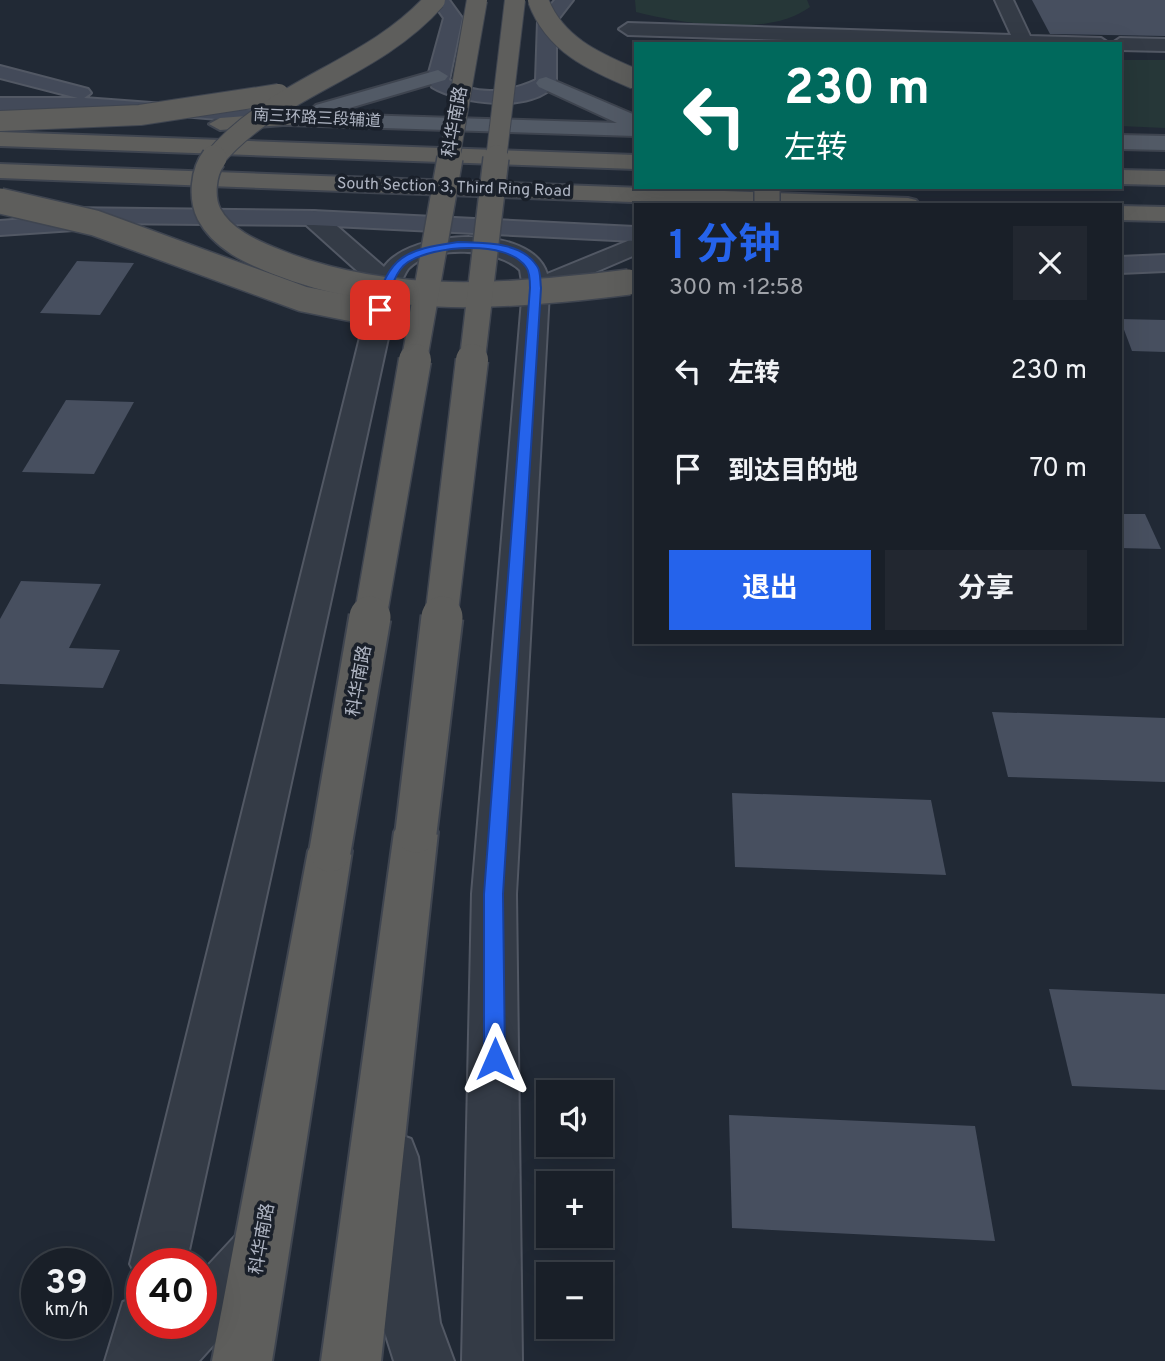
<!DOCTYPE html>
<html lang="zh">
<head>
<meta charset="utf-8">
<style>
	:root { --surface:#191f28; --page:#222730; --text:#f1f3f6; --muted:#9fa2a8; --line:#373d45; --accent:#2563eb }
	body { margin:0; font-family:Overpass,"Noto Sans SC",sans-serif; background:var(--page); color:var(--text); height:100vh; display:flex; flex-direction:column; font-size:26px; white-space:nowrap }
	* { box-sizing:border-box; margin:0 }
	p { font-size:23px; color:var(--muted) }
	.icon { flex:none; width:38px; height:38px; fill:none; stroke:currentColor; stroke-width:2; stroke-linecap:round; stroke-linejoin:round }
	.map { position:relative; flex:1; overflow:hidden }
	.details { position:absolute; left:634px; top:203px; width:488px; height:441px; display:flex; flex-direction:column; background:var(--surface); border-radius:0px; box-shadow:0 7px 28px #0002,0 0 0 2px var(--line) }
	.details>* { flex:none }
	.guide { position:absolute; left:634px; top:42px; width:488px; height:147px; border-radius:0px; box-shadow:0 7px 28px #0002,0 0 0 2px var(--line); background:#00695c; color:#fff; overflow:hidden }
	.fabs { position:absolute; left:536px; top:1080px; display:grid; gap:14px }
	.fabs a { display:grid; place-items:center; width:77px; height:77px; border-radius:0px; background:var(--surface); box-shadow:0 7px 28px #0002,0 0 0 2px var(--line); font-size:35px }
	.speed { position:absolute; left:21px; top:1248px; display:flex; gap:14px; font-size:35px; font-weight:700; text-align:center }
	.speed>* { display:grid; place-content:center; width:91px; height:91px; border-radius:50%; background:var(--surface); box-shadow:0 7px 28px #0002,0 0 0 2px var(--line); line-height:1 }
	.speed small { font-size:18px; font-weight:400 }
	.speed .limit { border:10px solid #d22; background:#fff; color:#111 }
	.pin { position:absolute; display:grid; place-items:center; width:60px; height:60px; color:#fff; margin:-30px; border-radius:14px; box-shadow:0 4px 10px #0006 }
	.me { position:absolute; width:77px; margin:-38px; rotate:0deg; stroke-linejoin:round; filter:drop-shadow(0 0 5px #0008) }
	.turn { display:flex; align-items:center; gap:24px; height:147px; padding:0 35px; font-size:32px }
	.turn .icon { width:91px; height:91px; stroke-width:2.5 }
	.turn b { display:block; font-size:49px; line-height:60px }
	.round { display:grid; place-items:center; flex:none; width:74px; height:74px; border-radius:0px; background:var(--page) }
	.head { display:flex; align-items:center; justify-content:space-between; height:119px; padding:0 35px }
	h1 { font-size:42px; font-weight:700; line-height:52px; color:var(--accent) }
	.cta { display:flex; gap:14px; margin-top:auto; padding:14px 35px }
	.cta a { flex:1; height:80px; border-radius:0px; background:var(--accent); color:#fff; font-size:28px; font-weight:700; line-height:80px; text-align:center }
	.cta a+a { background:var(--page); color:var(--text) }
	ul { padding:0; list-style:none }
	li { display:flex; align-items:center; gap:21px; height:98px; padding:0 35px }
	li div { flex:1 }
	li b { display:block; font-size:26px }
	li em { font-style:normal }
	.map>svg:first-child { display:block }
	.green { fill:#263738 }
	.building { fill:#474f5f }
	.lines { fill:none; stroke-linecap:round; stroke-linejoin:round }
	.minor-casing { stroke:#525864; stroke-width:4 }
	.tertiary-casing { stroke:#525864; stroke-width:4 }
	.secondary-casing { stroke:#525864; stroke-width:4 }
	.primary-casing { stroke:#3e444f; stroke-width:4 }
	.trunk-casing { stroke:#3f4550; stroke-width:4 }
	.minor { fill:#343b46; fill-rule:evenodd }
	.tertiary { fill:#343b46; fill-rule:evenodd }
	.secondary { fill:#434a59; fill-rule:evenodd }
	.primary { fill:#525a66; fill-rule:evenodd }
	.trunk { fill:#5e5e5c; fill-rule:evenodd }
	.trunk-bridge-far3-casing { stroke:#3f4550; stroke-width:22; stroke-linecap:butt }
	.trunk-bridge-far2-casing { stroke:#3f4550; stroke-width:28; stroke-linecap:butt }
	.trunk-bridge-far1-casing { stroke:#3f4550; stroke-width:35; stroke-linecap:butt }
	.trunk-bridge-casing { stroke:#3f4550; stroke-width:45; stroke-linecap:butt }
	.trunk-bridge-far3 { stroke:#5e5e5c; stroke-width:20 }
	.trunk-bridge-far2 { stroke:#5e5e5c; stroke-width:25 }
	.trunk-bridge-far1 { stroke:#5e5e5c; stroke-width:32 }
	.trunk-bridge { stroke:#5e5e5c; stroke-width:41 }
	.route { fill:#2563eb; stroke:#184099; stroke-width:2 }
	.labels { text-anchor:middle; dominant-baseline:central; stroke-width:7; stroke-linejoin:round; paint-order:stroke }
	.far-street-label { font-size:16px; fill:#afb5c3; stroke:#1a202a }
	.street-label { font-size:18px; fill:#afb5c3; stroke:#1a202a }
</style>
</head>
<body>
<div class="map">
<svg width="1165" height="1361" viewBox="0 0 1165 1361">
	<rect width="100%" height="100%" fill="#212935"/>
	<g class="green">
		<path d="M635 0H807L810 7C768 38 684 24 636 12Z"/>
		<path d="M1120 60H1165V128L1120 126Z"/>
	</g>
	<g class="building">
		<path d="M1032 0H1165V36L1050 34Z"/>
		<path d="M77 261 134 263 100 315 40 313Z"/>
		<path d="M1120 319 1165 320V352L1132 351Z"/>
		<path d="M66 400 134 402 94 474 22 472Z"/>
		<path d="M1120 514H1145L1161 549 1120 548Z"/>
		<path d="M21 581 101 584 69 648 120 650 103 688 0 684V619Z"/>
		<path d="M992 712 1165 718V782L1008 777Z"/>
		<path d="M732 793 931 800 946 875 735 867Z"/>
		<path d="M1049 989 1165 994V1090L1072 1086Z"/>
		<path d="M729 1115 975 1126 995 1241 732 1228Z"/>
	</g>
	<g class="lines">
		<defs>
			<g id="minor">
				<path d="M995 0H1013L1030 36 1101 38 1110 44H914L628 35 619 29 628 23 1011 35Z"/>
				<path d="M1120 38 1165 39V51L1120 50V44H1111Z"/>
			</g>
			<g id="tertiary">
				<path d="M313 211 322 213 384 267C410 229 532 223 547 274L635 238V255L549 292 516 894 522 1361H462L472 894 523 288 520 270C498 248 431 244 408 269 405 273 403 279 400 283L186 1264H142V1285L130 1264 373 285 304 223 301 218 304 213Z"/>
				<path d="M392 1132 411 1139 418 1157 440 1323 454 1361H394L382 1323 366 1157 373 1139Z"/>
				<path d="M260 1223 280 1231 288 1251 280 1271 199 1361H105L123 1302 142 1295V1323H201V1273L240 1231Z"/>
			</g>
			<g id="secondary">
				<path d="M431 0H449L462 18 449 80C476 96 508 93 536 80L538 21 555 0H573L556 22V83C534 114 460 104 432 87L428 76 444 18Z"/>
				<path d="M0 66 88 89 91 93 84 98 288 113 299 119 288 125 123 111 0 110V98H78L0 78Z"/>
				<path d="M62 208 313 211 635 227V241L313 225 101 223 89 229 0 235V221L51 217 53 210Z"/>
				<path d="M1165 255V271L1120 273V257Z"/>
			</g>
			<g id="primary">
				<path d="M438 70 448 76 445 80 329 114 617 123 539 87 536 83 539 79 546 77 635 115V136L288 125 277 119 288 113H316L312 109 316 105Z"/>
				<path d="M1120 135 1165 136V150L1120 149Z"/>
			</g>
			<g id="trunk">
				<path d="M288 113 296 114 299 119 296 124 220 130 209 124 220 118Z"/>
				<path d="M0 132 635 155V169L0 146Z"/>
				<path d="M0 164 908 198 916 200 920 205H711L0 178Z"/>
				<path d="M1120 170 1165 171V185L1120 184Z"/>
				<path d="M1120 206 1165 207V221L1120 220Z"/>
				<path d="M416 816 431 820 438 832 381 1361H321L394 832 401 820Z"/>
				<path d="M330 834 345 839 352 851 272 1361H212L308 851 315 839Z"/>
			</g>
		</defs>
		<use href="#minor" class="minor-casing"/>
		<use href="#tertiary" class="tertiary-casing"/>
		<use href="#secondary" class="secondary-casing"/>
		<use href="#primary" class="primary-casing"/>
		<use href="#trunk" class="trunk-casing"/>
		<use href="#minor" class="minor"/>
		<use href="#tertiary" class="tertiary"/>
		<use href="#secondary" class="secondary"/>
		<use href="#primary" class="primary"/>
		<use href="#trunk" class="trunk"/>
		<defs>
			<g id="trunk-bridge-far3">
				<path d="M538 0C554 44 594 62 635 79"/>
				<path d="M0 121 140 115 279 94"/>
				<path d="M213 160C273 87 371 72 435 0"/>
				<path d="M449 160 477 0"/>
				<path d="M496 160 515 0"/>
			</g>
			<g id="trunk-bridge-far2">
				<path d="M214 158C203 172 201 198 209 214 222 239 251 252 277 262 390 307 510 297 629 282"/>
				<path d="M767 187V205"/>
				<path d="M0 201 95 223 303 299 358 310"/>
				<path d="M414 362 450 158"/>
				<path d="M472 362 496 158"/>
			</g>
			<g id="trunk-bridge-far1">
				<path d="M370 619 415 360"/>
				<path d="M441 619 472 360"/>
			</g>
			<g id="trunk-bridge">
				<path d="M416 832 442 617"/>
				<path d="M330 851 370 617"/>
			</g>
		</defs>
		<use href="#trunk-bridge-far3" class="trunk-bridge-far3-casing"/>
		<use href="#trunk-bridge-far2" class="trunk-bridge-far2-casing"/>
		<use href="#trunk-bridge-far1" class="trunk-bridge-far1-casing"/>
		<use href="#trunk-bridge" class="trunk-bridge-casing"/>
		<use href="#trunk-bridge-far3" class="trunk-bridge-far3"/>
		<use href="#trunk-bridge-far2" class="trunk-bridge-far2"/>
		<use href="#trunk-bridge-far1" class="trunk-bridge-far1"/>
		<use href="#trunk-bridge" class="trunk-bridge"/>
	</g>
	<path class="route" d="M458 242C483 243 521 241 537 266 541 271 540 281 541 288L503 894 505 1059 502 1066 495 1068 487 1066 484 1059V894L530 288C530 282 530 272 526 267 506 239 433 246 408 262 393 272 390 295 386 310L380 314 375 310C388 255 405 250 458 242Z"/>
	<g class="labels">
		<g class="far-street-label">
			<text transform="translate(317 119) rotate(3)">南三环路三段辅道</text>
			<text transform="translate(454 188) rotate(2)">South Section 3, Third Ring Road</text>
		</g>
		<g class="street-label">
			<text transform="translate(456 122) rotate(-80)">科华南路</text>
			<text transform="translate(360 681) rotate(-80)">科华南路</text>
			<text transform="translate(263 1239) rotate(-80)">科华南路</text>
		</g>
	</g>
</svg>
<div class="fabs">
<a><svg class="icon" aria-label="sound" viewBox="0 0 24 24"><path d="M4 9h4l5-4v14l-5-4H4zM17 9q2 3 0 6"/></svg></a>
<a>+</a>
<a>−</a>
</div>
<div class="speed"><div>39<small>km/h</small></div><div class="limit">40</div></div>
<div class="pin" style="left:380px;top:310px;background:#d93025"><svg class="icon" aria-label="arrive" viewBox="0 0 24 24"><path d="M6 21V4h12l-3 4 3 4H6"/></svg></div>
<svg class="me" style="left:495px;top:1059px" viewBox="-20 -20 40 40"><path d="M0-17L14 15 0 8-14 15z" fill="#2563eb" stroke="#fff" stroke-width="4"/></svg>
<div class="guide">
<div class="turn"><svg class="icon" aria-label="left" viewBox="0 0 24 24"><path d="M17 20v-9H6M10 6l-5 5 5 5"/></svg><div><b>230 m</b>左转</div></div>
</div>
<section class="details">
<div class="head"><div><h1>1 分钟</h1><p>300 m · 12:58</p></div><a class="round"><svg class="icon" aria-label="close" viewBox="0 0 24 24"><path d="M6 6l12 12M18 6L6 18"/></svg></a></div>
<ul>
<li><svg class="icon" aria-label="left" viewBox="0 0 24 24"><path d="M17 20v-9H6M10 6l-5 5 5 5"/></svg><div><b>左转</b></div><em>230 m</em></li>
<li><svg class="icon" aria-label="arrive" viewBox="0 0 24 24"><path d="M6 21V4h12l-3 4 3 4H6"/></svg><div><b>到达目的地</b></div><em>70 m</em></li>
</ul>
<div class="cta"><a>退出</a><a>分享</a></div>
</section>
</div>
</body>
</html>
